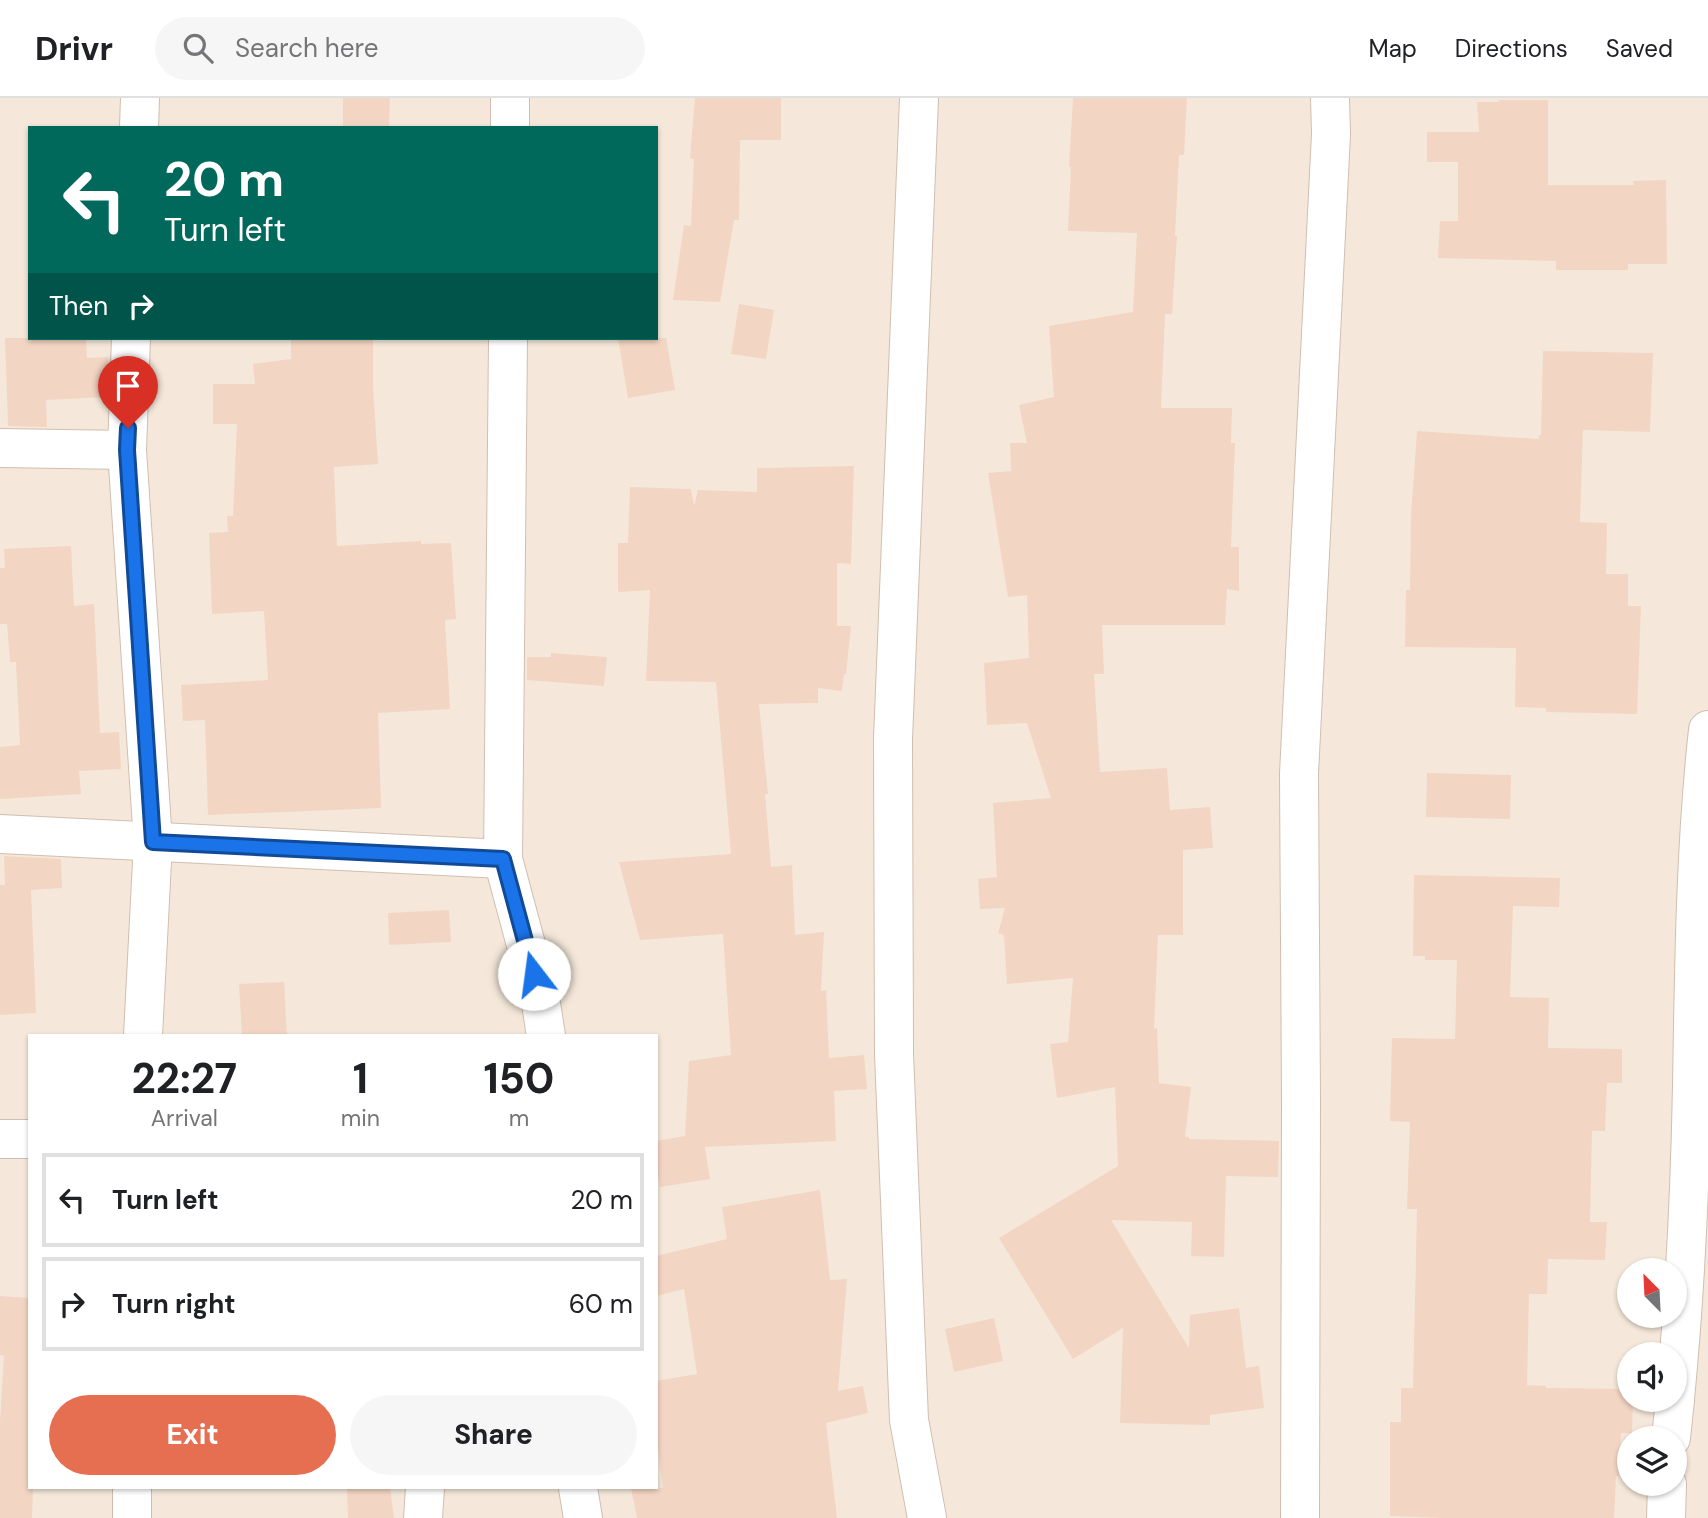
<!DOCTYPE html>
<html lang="en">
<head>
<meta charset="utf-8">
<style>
	:root { --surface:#fff; --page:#f6f6f6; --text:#202124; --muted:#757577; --line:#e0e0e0; --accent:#e76f51 }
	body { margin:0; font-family:"DM Sans",sans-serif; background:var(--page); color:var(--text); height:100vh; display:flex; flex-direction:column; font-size:26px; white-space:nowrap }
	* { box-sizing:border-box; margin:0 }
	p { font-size:23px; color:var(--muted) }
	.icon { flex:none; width:38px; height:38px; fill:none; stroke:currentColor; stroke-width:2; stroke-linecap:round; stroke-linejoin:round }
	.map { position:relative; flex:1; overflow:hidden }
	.details { position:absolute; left:28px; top:936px; width:630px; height:455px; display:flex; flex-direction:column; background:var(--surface); border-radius:0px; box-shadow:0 2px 5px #0004 }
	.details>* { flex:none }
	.guide { position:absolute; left:28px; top:28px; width:630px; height:214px; border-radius:0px; box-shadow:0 2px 5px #0004; background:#00695c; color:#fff; overflow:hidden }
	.needle { width:46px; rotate:336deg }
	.fabs { position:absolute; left:1617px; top:1160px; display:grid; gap:14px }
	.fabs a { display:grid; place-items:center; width:70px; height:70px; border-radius:50%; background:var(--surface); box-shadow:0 2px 5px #0004; font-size:35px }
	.pin { position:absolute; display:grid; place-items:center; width:60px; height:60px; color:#fff; margin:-72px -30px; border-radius:50% 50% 50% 0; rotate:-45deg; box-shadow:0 0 7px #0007 }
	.pin .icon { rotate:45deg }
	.me { position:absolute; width:77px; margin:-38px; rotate:345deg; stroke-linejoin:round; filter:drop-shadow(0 0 5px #0008) }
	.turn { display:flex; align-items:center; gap:24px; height:147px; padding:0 21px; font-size:32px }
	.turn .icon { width:91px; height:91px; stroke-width:2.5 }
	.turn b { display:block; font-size:49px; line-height:60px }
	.then { display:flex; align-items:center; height:66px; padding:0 21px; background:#0003; gap:14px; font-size:26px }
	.eta { display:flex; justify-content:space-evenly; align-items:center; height:119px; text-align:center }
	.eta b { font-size:42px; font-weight:700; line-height:49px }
	.primary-button { display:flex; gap:14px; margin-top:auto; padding:14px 21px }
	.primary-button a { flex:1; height:80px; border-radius:42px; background:var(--accent); color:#fff; font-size:28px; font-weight:700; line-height:80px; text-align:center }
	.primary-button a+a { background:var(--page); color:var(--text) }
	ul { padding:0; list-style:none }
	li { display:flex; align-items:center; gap:21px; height:94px; margin:0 14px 10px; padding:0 7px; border:4px solid var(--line); border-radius:0px }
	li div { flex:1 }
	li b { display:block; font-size:26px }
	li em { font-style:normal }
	header { display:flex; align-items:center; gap:42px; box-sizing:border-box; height:98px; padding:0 35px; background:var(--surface); border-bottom:2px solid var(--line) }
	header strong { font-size:33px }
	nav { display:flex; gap:38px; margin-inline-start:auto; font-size:24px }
	.search { width:490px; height:63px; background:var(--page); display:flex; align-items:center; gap:18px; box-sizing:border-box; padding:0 24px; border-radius:38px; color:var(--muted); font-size:26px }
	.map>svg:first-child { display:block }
	.residential { fill:#f5e8da; fill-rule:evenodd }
	.building { fill:#f3d5c3 }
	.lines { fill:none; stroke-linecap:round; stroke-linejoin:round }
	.street-casing { stroke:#d1beb0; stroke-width:40 }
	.street { stroke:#fff; stroke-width:38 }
	.route-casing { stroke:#114b97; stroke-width:18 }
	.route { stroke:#1a73e8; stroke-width:12 }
</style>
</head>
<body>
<header>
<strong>Drivr</strong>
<div class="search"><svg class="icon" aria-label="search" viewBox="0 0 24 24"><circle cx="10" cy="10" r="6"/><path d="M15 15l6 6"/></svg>Search here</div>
<nav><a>Map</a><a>Directions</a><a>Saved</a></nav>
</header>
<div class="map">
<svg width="1708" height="1420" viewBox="0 0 1708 1420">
	<rect width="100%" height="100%" fill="#fdf6ec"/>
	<path class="residential" d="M0 0H1708V1420H0ZM30 30H656V240H30ZM30 938H656V1390H30ZM1629 1172H1675V1218H1629ZM1629 1256H1675V1302H1629ZM1629 1340H1675V1386H1629Z"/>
	<g class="building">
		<path d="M343 0H390L389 28H343Z"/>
		<path d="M695 0H781V42H740L739 122H734L720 204 673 202 684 127 691 128 694 61 690 60Z"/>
		<path d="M1073 0H1187L1184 57H1179L1175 138H1177L1172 216H1165L1161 310H1232L1231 345H1235L1231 449H1239V493L1227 491 1225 527H1102L1104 576H1094L1100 674 1167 670 1170 712 1210 709 1213 750 1183 752V837H1158L1154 931 1157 930 1159 985 1191 989 1185 1039H1189V1041L1279 1043 1278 1079 1226 1078 1224 1159 1191 1158 1192 1124 1111 1122 1189 1250 1190 1217 1239 1210 1246 1270 1259 1268 1264 1310 1210 1317V1327L1120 1325 1123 1230 1073 1261 999 1140 1118 1068 1115 989 1057 1000 1050 946 1068 944 1073 880 1007 886 1004 837 998 835 1005 810 980 811 978 781 997 779 993 705 1051 700 1027 625 987 627 984 565 1029 560 1027 497 1008 499 988 375 1011 373 1010 345H1027L1019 307 1054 299 1049 228 1133 214 1137 135 1068 133 1071 69H1069Z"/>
		<path d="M1499 2H1548V87H1634L1633 83 1666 82 1667 166H1628V172H1556V163L1438 160 1440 123H1458V64H1427V34H1479L1477 4H1499Z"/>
		<path d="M739 206 774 212 766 261 731 256Z"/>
		<path d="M5 240H86L87 260 108 259 107 299 46 302 47 329 8 328Z"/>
		<path d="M291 240H373V289L378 366 334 369 337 448 421 443V446L451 445 456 521 445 522 450 611 378 615 381 710 208 717 205 622 183 623 181 587 268 582 264 513 212 516 209 435 228 434 227 418H233L237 326H213V286H255L253 266 291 261Z"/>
		<path d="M618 240H666L675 292 628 300Z"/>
		<path d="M1543 253 1653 255 1650 334 1583 332 1580 424 1607 425 1606 476H1628V508H1641L1637 616 1546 614V610L1515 609 1516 550 1405 549 1406 492H1410L1411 418 1417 333 1539 341V337H1541Z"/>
		<path d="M854 368 851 466 837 465V528H851L846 576H844L842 593 818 590V605L759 606 768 696H765L771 769 792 767 795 837 824 834 821 893 826 892 829 960 864 957 867 991 834 993 836 1043 705 1049 710 1081 660 1089 656 1065V1043L685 1038 689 963 731 957 723 836 640 842 619 764 731 756 716 584 646 583 650 492 618 494V445H628L630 389 691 391 694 408 698 392 757 394V370Z"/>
		<path d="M71 448 74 508 94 506 100 635 119 634 121 671 79 673 81 696 0 701V649L20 647 16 564H10L7 526H0V470H5L4 451Z"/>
		<path d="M551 555 607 559 604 588 527 582V559H551Z"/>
		<path d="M1427 675 1511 677 1510 721 1426 719Z"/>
		<path d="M4 758 61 761 62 790 31 792 36 915 0 917V787H5Z"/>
		<path d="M1414 777 1560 780 1559 809 1513 808 1510 899 1549 900 1548 950 1622 951V985H1607L1605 1033H1592L1590 1124H1607L1605 1162 1548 1161 1547 1196H1529L1527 1287 1546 1288V1290L1629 1291V1302H1633L1632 1335H1621L1619 1378H1616L1614 1420H1444L1390 1418V1324H1401V1290H1413L1417 1111H1407L1410 1024 1390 1023 1392 940 1455 941 1457 862H1425V858H1413Z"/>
		<path d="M449 812 451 844 389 847 388 815Z"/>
		<path d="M284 884 287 938H242L239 886Z"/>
		<path d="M820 1092 830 1182 847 1181 838 1293 863 1288 868 1315 826 1325 837 1420H637L631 1390H663L656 1337V1283L697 1276 684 1191 656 1198V1158L727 1141 722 1109Z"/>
		<path d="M0 1198 30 1200V1390H33L32 1420H0V1323L4 1258 0 1257Z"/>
		<path d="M994 1220 1003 1263 954 1274 945 1231Z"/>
		<path d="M347 1390H390L394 1420H348Z"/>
	</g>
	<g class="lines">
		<defs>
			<g id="street">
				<path d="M919 0 893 641 894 956 909 1322 927 1420"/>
				<path d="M139 30 140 0"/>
				<path d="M510 30V0"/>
				<path d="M131 240 127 352 153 744 143 938"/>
				<path d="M508 240 503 761 540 899 546 938"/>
				<path d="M0 350 127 352"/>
				<path d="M0 736 503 761"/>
				<path d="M0 1041H30"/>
				<path d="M1675 1301C1685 1197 1690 1092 1692 988 1694 869 1695 750 1708 632"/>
				<path d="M1671 1340 1675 1302"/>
				<path d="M578 1390 583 1420"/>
				<path d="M132 1420V1390"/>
				<path d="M423 1420 425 1390"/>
				<path d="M1300 1420 1301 1005 1299 676 1331 36 1330 0"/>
				<path d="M1666 1420 1667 1386"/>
			</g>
		</defs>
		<use href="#street" class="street-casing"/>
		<use href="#street" class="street"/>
	</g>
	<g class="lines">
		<defs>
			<path id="route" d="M128 330 127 352 153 744 503 761 534 876"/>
		</defs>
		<use href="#route" class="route-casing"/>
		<use href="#route" class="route"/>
	</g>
</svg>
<div class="fabs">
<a><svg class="needle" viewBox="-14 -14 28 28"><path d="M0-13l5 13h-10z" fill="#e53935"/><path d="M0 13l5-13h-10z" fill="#757577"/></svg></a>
<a><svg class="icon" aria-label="sound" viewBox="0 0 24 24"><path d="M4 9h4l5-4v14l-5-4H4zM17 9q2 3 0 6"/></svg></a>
<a><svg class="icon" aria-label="layers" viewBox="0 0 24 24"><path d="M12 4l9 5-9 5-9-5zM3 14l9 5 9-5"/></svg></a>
</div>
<div class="pin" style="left:128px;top:330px;background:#d93025"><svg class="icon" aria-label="arrive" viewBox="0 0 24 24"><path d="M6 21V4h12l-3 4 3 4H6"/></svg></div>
<svg class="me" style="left:534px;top:876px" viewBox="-20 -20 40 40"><circle r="19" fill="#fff"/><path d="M0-13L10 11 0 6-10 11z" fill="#1a73e8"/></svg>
<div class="guide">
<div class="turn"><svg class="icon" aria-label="left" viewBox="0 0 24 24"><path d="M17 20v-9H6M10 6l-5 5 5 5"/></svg><div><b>20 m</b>Turn left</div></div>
<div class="then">Then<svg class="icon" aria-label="right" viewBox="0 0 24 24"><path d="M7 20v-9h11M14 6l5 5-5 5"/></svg></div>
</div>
<section class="details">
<div class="eta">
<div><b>22:27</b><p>Arrival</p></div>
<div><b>1</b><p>min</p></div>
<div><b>150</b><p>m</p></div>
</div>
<ul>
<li><svg class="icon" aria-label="left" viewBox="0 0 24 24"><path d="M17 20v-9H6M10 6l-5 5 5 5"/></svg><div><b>Turn left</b></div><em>20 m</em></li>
<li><svg class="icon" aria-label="right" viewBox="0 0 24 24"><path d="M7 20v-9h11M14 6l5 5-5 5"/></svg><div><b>Turn right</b></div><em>60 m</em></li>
</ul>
<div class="primary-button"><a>Exit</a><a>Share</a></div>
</section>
</div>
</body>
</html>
